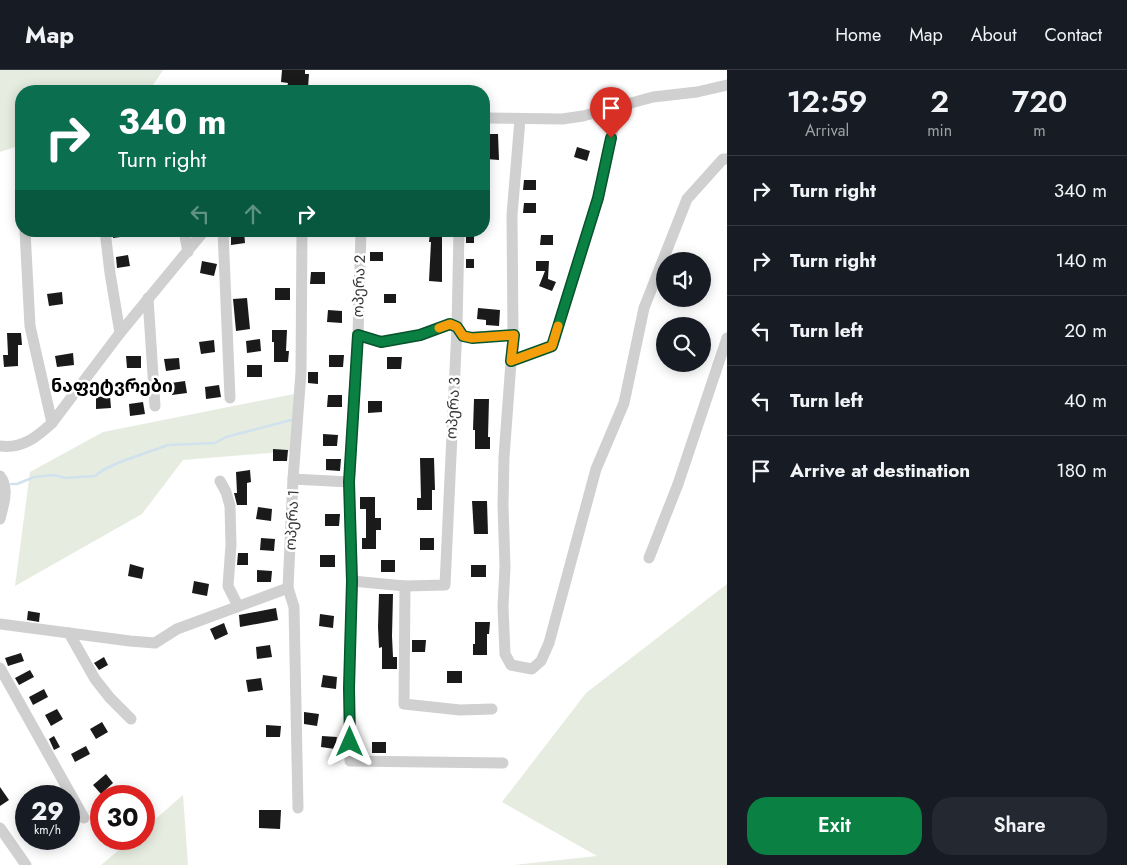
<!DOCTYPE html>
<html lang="en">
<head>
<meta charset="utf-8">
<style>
	:root { --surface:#171b24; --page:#242831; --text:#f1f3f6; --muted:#9ea1a6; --line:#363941; --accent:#0b8043 }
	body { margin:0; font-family:Jost,"Noto Sans Georgian",sans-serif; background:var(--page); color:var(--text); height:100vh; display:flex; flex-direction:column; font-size:19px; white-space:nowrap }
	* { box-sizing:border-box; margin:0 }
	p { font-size:16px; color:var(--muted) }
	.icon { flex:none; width:28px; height:28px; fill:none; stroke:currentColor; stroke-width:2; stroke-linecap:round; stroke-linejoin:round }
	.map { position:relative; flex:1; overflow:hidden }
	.drawer { display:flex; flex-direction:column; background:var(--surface); width:400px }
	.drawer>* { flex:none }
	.banner { position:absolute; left:15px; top:15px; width:475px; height:152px; border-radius:20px; box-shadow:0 2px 12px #0003; background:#0b6e4f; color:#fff; overflow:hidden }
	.fabs { position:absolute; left:656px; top:182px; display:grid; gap:10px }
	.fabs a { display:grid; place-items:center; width:55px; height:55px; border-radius:50%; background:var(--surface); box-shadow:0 2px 12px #0003; font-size:25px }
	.speed { position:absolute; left:15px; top:715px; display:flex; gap:10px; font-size:25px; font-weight:700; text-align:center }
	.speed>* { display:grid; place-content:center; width:65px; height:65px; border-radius:50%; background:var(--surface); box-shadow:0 2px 12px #0003; line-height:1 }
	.speed small { font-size:12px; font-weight:400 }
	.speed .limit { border:8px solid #d22; background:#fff; color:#111 }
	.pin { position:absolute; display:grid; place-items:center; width:42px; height:42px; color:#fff; margin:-51px -21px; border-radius:50% 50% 50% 0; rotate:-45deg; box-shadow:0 0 5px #0007 }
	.pin .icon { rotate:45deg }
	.me { position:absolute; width:55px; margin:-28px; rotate:0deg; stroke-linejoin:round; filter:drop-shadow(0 0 4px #0008) }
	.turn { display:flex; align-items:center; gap:18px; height:105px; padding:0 20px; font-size:22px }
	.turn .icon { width:65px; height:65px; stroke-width:2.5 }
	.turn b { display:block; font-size:35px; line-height:42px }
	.lanes { display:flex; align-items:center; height:48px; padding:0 20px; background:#0003; justify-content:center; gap:25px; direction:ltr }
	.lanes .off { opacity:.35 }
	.eta { display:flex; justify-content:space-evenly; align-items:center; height:85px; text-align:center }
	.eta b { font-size:30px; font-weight:600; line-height:35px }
	.button { display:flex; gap:10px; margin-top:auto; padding:10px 20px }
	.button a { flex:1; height:58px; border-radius:20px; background:var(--accent); color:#fff; font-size:20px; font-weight:600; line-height:58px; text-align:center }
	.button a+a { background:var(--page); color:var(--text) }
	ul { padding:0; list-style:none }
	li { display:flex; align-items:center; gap:15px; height:70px; padding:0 20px; border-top:1px solid var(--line) }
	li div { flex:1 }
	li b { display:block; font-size:19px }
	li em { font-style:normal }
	header { display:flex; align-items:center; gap:30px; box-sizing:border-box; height:70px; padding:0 25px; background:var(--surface); border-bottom:1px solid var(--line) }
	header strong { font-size:24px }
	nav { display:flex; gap:28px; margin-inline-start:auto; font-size:18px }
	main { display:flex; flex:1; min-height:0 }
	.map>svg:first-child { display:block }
	.green { fill:#e6ecdf }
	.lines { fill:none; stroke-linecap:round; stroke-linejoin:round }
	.stream { stroke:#cfe2ee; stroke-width:2.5 }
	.building { fill:#1a1a1a }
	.minor { stroke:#d0d0d0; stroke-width:11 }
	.route-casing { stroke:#07532c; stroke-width:12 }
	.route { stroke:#0b8043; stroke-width:9 }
	.slow { stroke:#f59e0b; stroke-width:9 }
	.labels { text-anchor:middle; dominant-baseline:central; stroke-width:5; stroke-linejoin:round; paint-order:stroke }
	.street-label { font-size:15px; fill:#333; stroke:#fff }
	.quarter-label { font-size:18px; font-weight:bold; fill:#000; stroke:#fff }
</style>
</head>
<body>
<header>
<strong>Map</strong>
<nav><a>Home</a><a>Map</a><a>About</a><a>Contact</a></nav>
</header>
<main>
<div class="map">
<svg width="727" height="795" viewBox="0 0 727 795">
	<rect width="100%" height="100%" fill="#fff"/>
	<g class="green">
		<path d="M0 0H163L149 21H21V75L0 82Z"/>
		<path d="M294 324 293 381 183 390 142 444 15 516 30 402 103 362Z"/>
		<path d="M727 514V795H514L597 786 502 732 586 623Z"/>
		<path d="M183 725 188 795H101L132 769H144V759Z"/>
	</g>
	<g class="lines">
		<path class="stream" d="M11 414H17L34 407 54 405 65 408 95 406 103 400 120 392 168 375 215 373 226 367 291 350"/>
	</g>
	<g class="building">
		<path d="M282 0H305V4H309L308 18 287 17 288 13 281 12Z"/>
		<path d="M485 64H498L499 90 486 89Z"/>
		<path d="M577 77 590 81 587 91 574 87Z"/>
		<path d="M524 110H536V120H523Z"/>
		<path d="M524 133H536V143H523Z"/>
		<path d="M113 161H135V165L113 168Z"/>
		<path d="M244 161 245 173 231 175V163Z"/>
		<path d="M430 162H442V212L429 211 431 172H429Z"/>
		<rect x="466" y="164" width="8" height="9"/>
		<path d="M541 165H553V175H540Z"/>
		<rect x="370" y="182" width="13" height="9"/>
		<path d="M128 185 130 196 117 198 116 187Z"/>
		<rect x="466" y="189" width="8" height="9"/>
		<path d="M202 191 217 194 214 206 200 203Z"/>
		<path d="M536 191H549L548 209 556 212 552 221 539 216 545 201H536Z"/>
		<path d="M311 202H325V214H310Z"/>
		<rect x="275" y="218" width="15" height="12"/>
		<path d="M62 222 63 234 49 236 47 224Z"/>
		<rect x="384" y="224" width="12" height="9"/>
		<path d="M247 228 250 259 236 261 233 229Z"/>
		<path d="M478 238 500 240 499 256 486 255V250L477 249Z"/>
		<path d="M328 240 342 241V253L327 252Z"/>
		<path d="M272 260H287L286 281H289L288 292H274V272H272Z"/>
		<path d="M7 263H21L22 275H18V296L4 297 3 285H8Z"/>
		<path d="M260 269 261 281 247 283 246 271Z"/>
		<path d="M214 270 215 282 201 284 199 272Z"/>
		<path d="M73 283 74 295 57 297 55 286Z"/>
		<path d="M329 285H344L343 297H329Z"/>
		<path d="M126 286H141V298H127Z"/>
		<path d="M387 287H402L401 299H387Z"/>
		<path d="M179 288 180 299 166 301 164 289Z"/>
		<rect x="247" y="295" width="15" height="12"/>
		<path d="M308 302H318V314L308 313Z"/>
		<path d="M185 311 187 323 172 325 171 313Z"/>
		<path d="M219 315 221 327 206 329 205 317Z"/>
		<path d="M328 325H342V337H327Z"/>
		<path d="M110 326 111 338 96 339V327Z"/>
		<path d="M474 329H489L488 367H490V379H475V360H473Z"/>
		<path d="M368 331H382V342L368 343Z"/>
		<path d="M143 332 145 344 130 346 129 334Z"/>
		<path d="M323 364 338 365 337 376H323Z"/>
		<path d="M273 379 288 380 287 391H273Z"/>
		<path d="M420 388H434L435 420H432V440H417V428H421Z"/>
		<path d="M326 389H341L340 401 326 400Z"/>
		<path d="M250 400 251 412 247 413V435H237L234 423H237L236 402Z"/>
		<path d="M360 427H375V448H381V460H376V479H362V468H366V439H360Z"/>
		<path d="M472 431H487L488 464H474Z"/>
		<path d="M258 437 272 439 271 451 256 449Z"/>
		<path d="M325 444H340L339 456H325Z"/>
		<path d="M261 468 275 469 274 481 260 480Z"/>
		<rect x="420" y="468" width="14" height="12"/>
		<path d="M238 483H248V495H237Z"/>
		<rect x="320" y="485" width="15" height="12"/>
		<rect x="381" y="490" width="14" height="12"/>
		<path d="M130 494 144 498 142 509 128 506Z"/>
		<rect x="471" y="495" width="15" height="12"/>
		<path d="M257 500 272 501 271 512H257Z"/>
		<path d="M194 511 209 514 207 526 192 523Z"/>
		<path d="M379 524H393L392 566 393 587H397V599H382V577L379 578 378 557Z"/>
		<path d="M276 538 278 550 240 557 239 545Z"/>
		<path d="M28 541 40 543 39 552 27 550Z"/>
		<path d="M320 544 334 546 333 558 319 556Z"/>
		<path d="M475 552H490L489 564H487V585H473V574H475Z"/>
		<path d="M224 553 228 564 215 570 210 559Z"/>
		<path d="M412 570H426L425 582H412Z"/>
		<path d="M270 575 272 587 257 589 256 577Z"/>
		<path d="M21 583 24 591 8 596 5 588Z"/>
		<path d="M104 587 108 595 99 600 94 593Z"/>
		<path d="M30 600 34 607 19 615 15 608Z"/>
		<rect x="447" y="601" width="15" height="12"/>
		<path d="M323 605 337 607 336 619 321 617Z"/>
		<path d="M261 608 263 620 248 622 246 610Z"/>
		<path d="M44 619 48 627 33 635 29 627Z"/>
		<path d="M57 639 63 649 51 656 45 645Z"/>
		<path d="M304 642 319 644 317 656 304 654Z"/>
		<path d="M102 652 108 662 96 669 90 659Z"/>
		<path d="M266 655 281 656 280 667H266Z"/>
		<path d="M54 666 60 677 54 680 49 669Z"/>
		<path d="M322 666 337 667 335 679 321 677Z"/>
		<rect x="372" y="672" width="14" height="11"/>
		<path d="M86 676 90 684 75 692 71 684Z"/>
		<path d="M106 704 113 713 101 724 93 715Z"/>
		<path d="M0 717 9 730 0 736Z"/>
		<path d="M259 740H281L280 759 259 758Z"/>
	</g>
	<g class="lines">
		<g class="minor">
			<path d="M484 48 562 49 583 46 653 27 697 22 727 15"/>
			<path d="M520 49 512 145 513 265 504 387 503 435 505 497 503 537 505 584 511 595 532 599 541 591 549 573 596 399 624 333 644 238 687 129 723 89H727"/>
			<path d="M25 161 30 256 52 353"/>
			<path d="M105 161 110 203 120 263"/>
			<path d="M184 161 188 182"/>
			<path d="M223 161 230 328"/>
			<path d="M361 161 358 265 349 412 352 511 349 618 350 691 503 693"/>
			<path d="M148 228 155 336"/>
			<path d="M358 265 381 272 421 265 450 254 457 257 463 266 472 267 513 265"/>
			<path d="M511 291 552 276 598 128 618 36"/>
			<path d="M0 376C22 379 37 367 52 353L120 263 204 161"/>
			<path d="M0 406C10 418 3 436 0 449"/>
			<path d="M293 409 349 412"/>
			<path d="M220 411 226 422 230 436 231 475 228 516 238 536"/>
			<path d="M649 488 678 414 727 268"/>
			<path d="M352 511 405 516 445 515 457 257 459 161"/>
			<path d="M405 516 404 634 460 640 492 639"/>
			<path d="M0 554 130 571 155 573 177 559 288 518"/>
			<path d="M69 563 95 609 110 628 131 649"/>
			<path d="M0 598 84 748"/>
			<path d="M298 738 294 537 288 518 293 409 301 302 302 161"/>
			<path d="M0 758 26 795"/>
		</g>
	</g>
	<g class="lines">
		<defs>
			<path id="route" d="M350 672 349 618 352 511 349 412 358 265 381 272 420 265 450 254 457 257 463 266 472 268 514 265 511 291 552 276 598 128 611 68"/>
		</defs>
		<use href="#route" class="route-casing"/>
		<use href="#route" class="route"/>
		<path class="slow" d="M439 258 450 254 457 257 463 266 472 268 514 265 511 291 552 276 558 256"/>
	</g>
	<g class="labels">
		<g class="street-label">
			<text transform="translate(359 216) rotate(-88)">ოპერა 2</text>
			<text transform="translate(453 338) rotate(-87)">ოპერა 3</text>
			<text transform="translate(292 450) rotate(-87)">ოპერა 1</text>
		</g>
		<g class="quarter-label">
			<text x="112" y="316">ნაფეტვრები</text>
		</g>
	</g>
</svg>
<div class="fabs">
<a><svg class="icon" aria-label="sound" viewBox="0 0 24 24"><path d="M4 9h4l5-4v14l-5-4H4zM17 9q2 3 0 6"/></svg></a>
<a><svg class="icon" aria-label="search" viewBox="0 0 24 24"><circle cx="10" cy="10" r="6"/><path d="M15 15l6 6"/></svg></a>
</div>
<div class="speed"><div>29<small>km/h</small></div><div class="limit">30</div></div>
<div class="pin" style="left:611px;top:68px;background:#d93025"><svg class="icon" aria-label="arrive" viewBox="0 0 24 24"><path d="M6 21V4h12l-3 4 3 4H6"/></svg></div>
<svg class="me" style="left:350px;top:672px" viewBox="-20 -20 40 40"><path d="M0-17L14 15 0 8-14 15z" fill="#0b8043" stroke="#fff" stroke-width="4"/></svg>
<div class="banner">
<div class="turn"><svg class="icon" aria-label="right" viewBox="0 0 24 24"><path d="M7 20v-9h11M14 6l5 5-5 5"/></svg><div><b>340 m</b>Turn right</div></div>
<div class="lanes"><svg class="icon off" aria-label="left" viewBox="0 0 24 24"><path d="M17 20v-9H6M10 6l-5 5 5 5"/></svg><svg class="icon off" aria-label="ahead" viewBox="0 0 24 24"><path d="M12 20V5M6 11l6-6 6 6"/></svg><svg class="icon" aria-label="right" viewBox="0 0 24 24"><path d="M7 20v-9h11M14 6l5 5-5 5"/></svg></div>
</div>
</div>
<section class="drawer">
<div class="eta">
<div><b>12:59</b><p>Arrival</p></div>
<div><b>2</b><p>min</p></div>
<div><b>720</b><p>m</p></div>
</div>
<ul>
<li><svg class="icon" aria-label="right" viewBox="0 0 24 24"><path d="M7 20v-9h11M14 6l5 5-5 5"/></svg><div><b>Turn right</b></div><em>340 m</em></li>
<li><svg class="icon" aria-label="right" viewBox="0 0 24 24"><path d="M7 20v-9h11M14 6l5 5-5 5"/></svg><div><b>Turn right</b></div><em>140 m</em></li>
<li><svg class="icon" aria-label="left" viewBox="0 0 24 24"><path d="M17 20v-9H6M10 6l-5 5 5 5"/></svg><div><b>Turn left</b></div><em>20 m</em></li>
<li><svg class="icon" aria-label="left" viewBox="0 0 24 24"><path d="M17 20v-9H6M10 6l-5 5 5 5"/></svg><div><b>Turn left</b></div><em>40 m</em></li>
<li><svg class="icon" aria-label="arrive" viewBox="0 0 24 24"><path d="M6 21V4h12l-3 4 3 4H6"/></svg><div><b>Arrive at destination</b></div><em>180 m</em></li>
</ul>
<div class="button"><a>Exit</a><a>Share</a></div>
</section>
</main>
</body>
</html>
